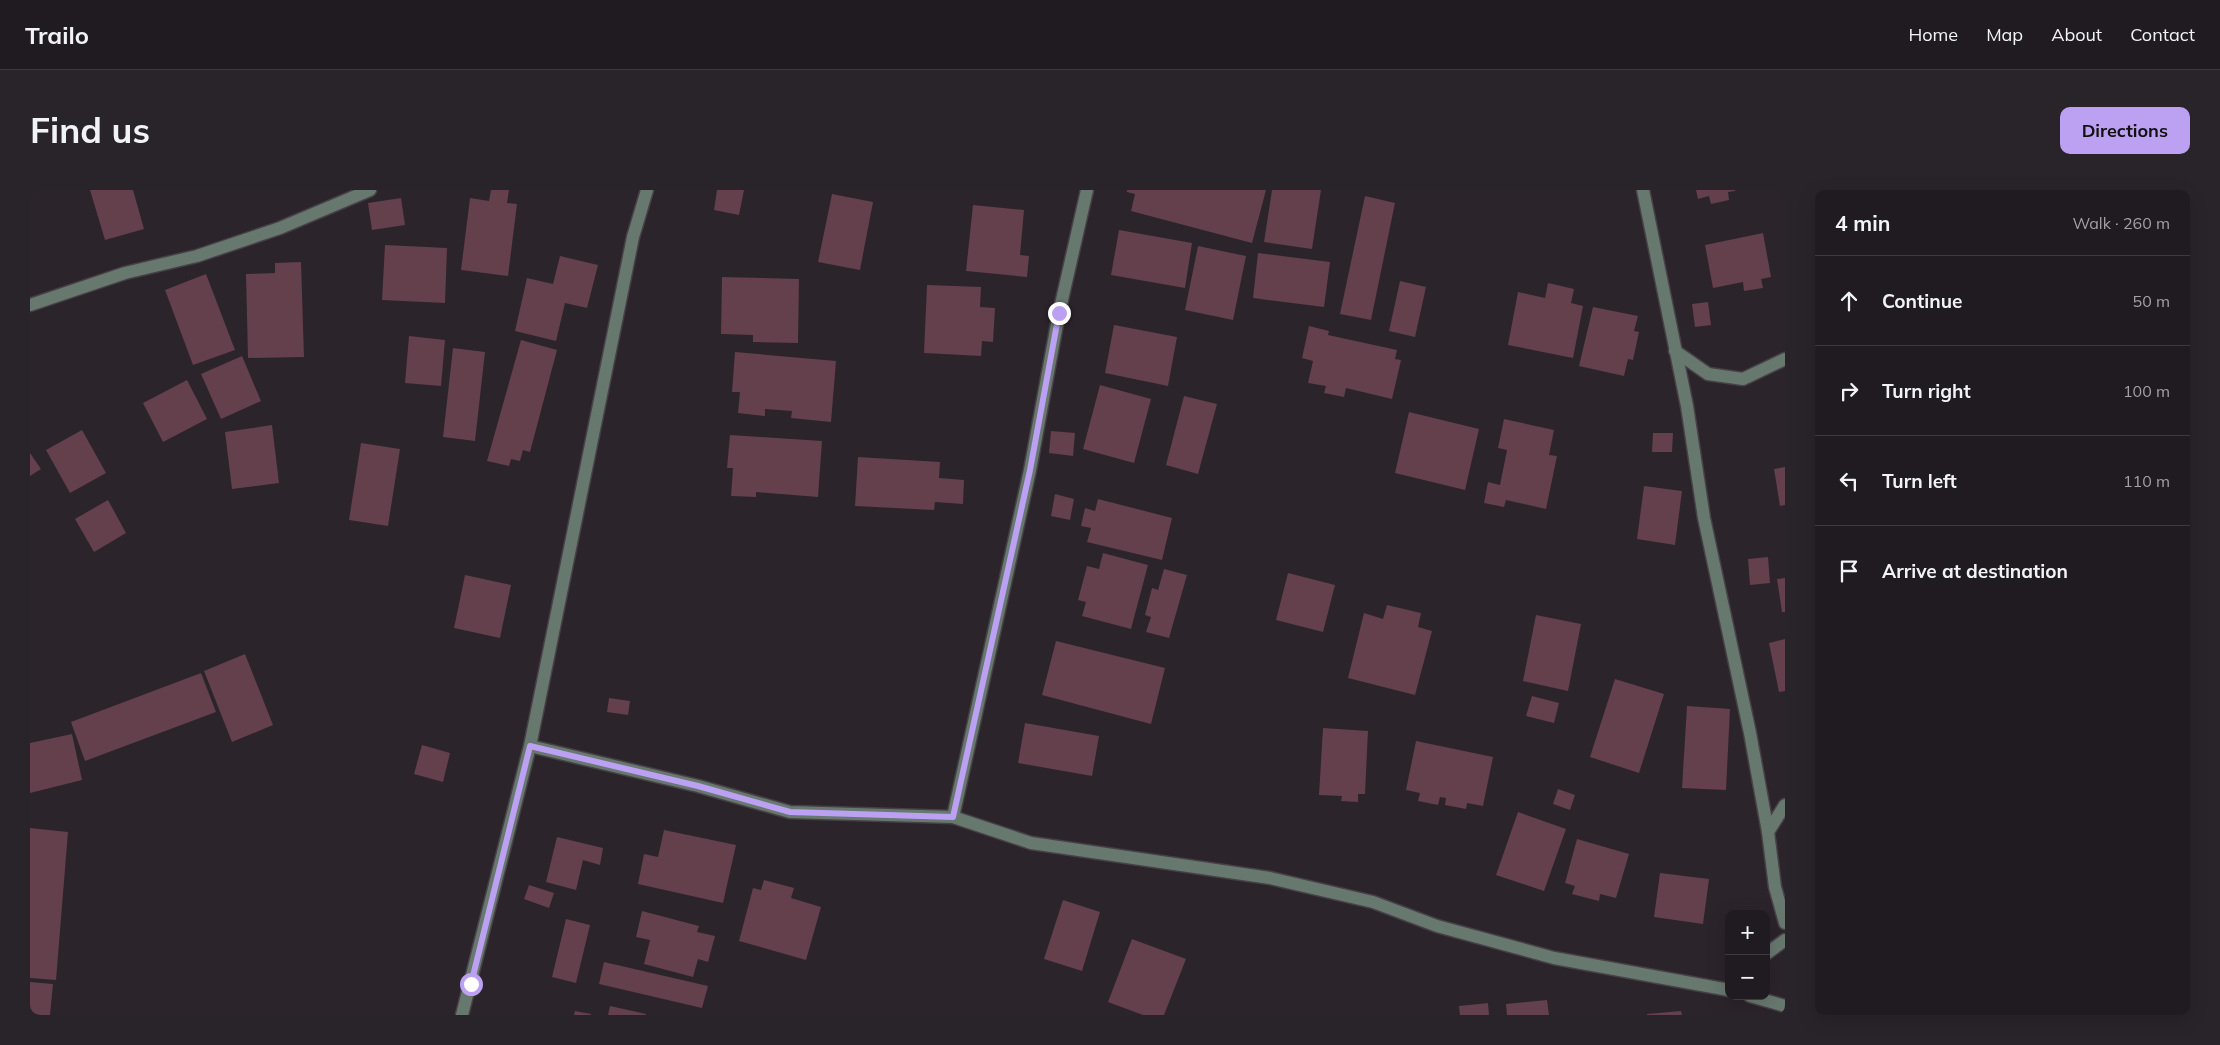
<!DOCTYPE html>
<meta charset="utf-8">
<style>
:root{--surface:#201b20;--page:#282429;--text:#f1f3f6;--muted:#a2a1a5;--line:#3d393e;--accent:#bca0f2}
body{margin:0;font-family:Mulish,sans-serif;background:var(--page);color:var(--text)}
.controls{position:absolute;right:15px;bottom:15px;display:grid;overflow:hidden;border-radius:10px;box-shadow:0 5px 20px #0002}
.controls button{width:45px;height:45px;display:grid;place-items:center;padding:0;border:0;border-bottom:1px solid var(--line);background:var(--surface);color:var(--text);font:25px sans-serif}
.stop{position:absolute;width:15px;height:15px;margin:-11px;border:4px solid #bca0f2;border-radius:50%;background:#fff}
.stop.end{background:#bca0f2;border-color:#fff;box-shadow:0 1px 5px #0008}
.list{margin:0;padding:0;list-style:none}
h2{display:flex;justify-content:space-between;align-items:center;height:65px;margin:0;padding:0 20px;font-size:21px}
h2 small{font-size:16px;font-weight:400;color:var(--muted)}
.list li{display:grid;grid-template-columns:32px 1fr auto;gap:15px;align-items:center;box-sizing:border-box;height:90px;padding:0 20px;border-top:1px solid var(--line)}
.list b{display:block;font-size:19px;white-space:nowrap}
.list em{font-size:16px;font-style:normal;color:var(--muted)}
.icon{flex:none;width:28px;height:28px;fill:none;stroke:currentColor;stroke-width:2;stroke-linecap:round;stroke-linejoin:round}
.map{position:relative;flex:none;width:1755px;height:825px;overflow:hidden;border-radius:10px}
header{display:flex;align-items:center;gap:30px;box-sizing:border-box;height:70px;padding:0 25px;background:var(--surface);border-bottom:1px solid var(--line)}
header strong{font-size:24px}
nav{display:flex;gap:28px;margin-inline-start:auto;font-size:18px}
.intro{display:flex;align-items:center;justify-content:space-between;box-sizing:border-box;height:120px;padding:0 30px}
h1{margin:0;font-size:35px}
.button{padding:12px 22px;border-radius:10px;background:var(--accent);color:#111;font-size:18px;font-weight:700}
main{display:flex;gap:30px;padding:0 30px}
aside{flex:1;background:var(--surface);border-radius:10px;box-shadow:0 5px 20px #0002}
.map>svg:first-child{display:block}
.building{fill:#643f4c}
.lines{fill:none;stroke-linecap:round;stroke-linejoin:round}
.minor-casing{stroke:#474047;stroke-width:15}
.minor{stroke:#67786f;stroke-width:12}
.route{stroke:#bca0f2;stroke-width:6}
</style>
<header>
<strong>Trailo</strong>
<nav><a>Home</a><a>Map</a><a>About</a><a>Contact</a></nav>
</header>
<div class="intro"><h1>Find us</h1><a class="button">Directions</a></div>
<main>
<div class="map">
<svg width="1755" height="825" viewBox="0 0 1755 825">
<rect width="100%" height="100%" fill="#2b242b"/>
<g class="building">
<polygon points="60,0 103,0 114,39 75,50"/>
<polygon points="461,0 479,0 477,13 487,14 478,86 431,80 440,8 459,11"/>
<polygon points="687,0 714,0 709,25 684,20"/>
<polygon points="1097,0 1236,0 1222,53 1101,21 1105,4 1097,2"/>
<polygon points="1242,0 1291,0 1282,59 1234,52"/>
<polygon points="1666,0 1705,0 1705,1 1698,2 1699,10 1681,14 1679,6 1668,9"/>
<polygon points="802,4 843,12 830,80 788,72"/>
<polygon points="1335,6 1365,13 1341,130 1310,124"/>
<polygon points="371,8 375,35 342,40 338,13"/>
<polygon points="943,15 994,20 990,65 999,66 997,87 936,81"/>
<polygon points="1089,40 1162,53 1155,98 1081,85"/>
<polygon points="1733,43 1741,87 1731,89 1733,98 1714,101 1713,92 1683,98 1675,55"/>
<polygon points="355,55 417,58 415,113 352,110"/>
<polygon points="1168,56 1216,66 1203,130 1155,120"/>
<polygon points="1228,63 1300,72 1294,117 1223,108"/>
<polygon points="530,66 568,75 557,118 535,113 526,151 485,141 497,88 523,94"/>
<polygon points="271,72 274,167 218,168 216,84 245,83 245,73"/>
<polygon points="176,84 205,160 163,175 135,100"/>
<polygon points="692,87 769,89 768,153 723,152 723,145 691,144"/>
<polygon points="1370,91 1396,97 1385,147 1359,141"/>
<polygon points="1518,93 1544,99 1541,113 1553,116 1543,168 1478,155 1488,102 1515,108"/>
<polygon points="897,95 951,97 950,117 965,118 963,152 952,151 951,166 894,163"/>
<polygon points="1678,112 1681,135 1665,137 1662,114"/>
<polygon points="1563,117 1608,126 1604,141 1609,142 1603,170 1598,169 1594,186 1549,176"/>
<polygon points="1084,135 1147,147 1138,196 1075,183"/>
<polygon points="1279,136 1299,141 1298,145 1367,160 1365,169 1371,170 1362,209 1316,198 1314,207 1294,203 1296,196 1278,193 1283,171 1272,168"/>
<polygon points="379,146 415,150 411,196 375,193"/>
<polygon points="491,150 527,160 500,262 493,260 490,271 481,269 479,276 457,271"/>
<polygon points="423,158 455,162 445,251 413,247"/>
<polygon points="705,162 806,171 801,232 761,228 762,221 735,219 735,226 708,223 710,202 702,202"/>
<polygon points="212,166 231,211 191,229 171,184"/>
<polygon points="157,190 177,229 133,252 113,213"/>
<polygon points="1070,195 1121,209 1104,273 1053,259"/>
<polygon points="1154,206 1187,214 1168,284 1136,275"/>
<polygon points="1379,222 1449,239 1435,300 1365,283"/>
<polygon points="1474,229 1524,240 1519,265 1527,266 1516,319 1476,310 1474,317 1454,313 1458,292 1470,295 1477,260 1468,258"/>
<polygon points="242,235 249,293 202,299 195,242"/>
<polygon points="52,240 76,283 40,303 16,260"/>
<polygon points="1021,241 1045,243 1043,266 1019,263"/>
<polygon points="1623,243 1643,243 1642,262 1622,262"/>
<polygon points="700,245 792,251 788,307 726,302 726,307 701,306 703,278 697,278"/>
<polygon points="331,253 370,259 358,336 319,330"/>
<polygon points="0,263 11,279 0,286"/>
<polygon points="828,267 910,272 909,288 934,290 933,314 905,312 904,320 825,316"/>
<polygon points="1755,277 1755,315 1750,316 1744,279"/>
<polygon points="1614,296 1652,301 1645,355 1607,349"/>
<polygon points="1025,304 1044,309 1040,330 1021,326"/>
<polygon points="1068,309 1142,328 1132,370 1057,352 1061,338 1051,336 1055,318 1065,321"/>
<polygon points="78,310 96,343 64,362 45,329"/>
<polygon points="1073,363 1118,375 1101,439 1052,426 1056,412 1048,410 1057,376 1069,379"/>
<polygon points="1738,367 1740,393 1720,395 1718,369"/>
<polygon points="1134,379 1157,385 1139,448 1116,442 1121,427 1115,425 1122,398 1128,400"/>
<polygon points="1258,383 1305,395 1293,442 1246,430"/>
<polygon points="435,385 481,395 470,448 424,438"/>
<polygon points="1755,388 1755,422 1752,422 1747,389"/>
<polygon points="1357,415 1391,423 1388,437 1402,441 1385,505 1318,488 1334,423 1353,429"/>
<polygon points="1506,425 1551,434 1538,501 1493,491"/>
<polygon points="1755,449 1755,501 1749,502 1739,453"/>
<polygon points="1026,451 1135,478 1121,534 1012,505"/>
<polygon points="215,464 243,535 202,552 174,481"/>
<polygon points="171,483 186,522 55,571 41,532"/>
<polygon points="1585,489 1634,504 1609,583 1560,567"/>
<polygon points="1502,506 1529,513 1524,533 1496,526"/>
<polygon points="579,508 600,511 598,525 577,522"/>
<polygon points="1657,516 1700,519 1696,600 1652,598"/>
<polygon points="995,533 1069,546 1062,586 988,573"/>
<polygon points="1293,538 1338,541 1335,604 1328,604 1328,612 1311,611 1312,606 1289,605"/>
<polygon points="42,544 52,590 0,603 0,553"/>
<polygon points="1386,551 1463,567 1453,616 1437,613 1436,619 1415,615 1416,608 1410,607 1408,615 1388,611 1390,603 1376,600"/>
<polygon points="392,555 420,563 413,592 384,584"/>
<polygon points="1528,599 1545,605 1540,620 1523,614"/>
<polygon points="1488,622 1536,639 1514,701 1466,685"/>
<polygon points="0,638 38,642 26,790 0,788"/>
<polygon points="634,640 706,655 693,713 608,694 614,664 628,667"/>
<polygon points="527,647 573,658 570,675 553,670 546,700 516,692"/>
<polygon points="1547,649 1599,664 1586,708 1570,704 1569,711 1542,704 1545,696 1535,693"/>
<polygon points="1630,683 1679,689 1673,734 1624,727"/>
<polygon points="734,690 764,698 761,708 791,717 776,770 709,751 723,698 731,700"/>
<polygon points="499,695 524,703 519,718 494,709"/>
<polygon points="1033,710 1070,722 1052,781 1014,769"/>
<polygon points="612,721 669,736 667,742 685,746 678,772 668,769 663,787 614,774 620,750 606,747"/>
<polygon points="536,729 560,735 546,793 522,787"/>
<polygon points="1102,749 1156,769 1134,825 1113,825 1078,812"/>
<polygon points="574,772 678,796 672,818 569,794"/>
<polygon points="0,792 23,794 20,825 0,825"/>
<polygon points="1517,810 1519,825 1477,825 1476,814"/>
<polygon points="1458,813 1459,825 1430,825 1429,816"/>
<polygon points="580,816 616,824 616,825 578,825"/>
<polygon points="545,821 561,824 561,825 544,825"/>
<polygon points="1651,821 1652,825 1617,825 1617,824"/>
</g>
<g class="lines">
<g class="minor-casing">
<g id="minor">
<polyline points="1613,0 1657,216 1674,328 1720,543 1738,642 1745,697 1755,733"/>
<polyline points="0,115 95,83 167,66 250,38 340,0"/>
<polyline points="1645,161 1678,184 1713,189 1755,169"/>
<polyline points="500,556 668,596 760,622 923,627 1001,653 1240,688 1343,712 1407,736 1524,768 1699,800"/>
<polyline points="923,627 1000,280 1029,123 1057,0"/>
<polyline points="1738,642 1755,615"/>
<polyline points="1736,764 1755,750"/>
<polyline points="1720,806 1755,816"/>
<polyline points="432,825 500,556 603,47 617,0"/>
</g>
</g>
<use href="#minor" class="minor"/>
</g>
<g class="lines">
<polyline class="route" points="441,794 500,556 668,596 760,622 923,627 1000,280 1029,123"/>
</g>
</svg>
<div class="controls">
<button>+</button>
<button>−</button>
</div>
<div class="stop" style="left:441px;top:794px"></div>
<div class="stop end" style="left:1029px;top:123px"></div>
</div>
<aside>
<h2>4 min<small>Walk · 260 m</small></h2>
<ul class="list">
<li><svg class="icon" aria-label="ahead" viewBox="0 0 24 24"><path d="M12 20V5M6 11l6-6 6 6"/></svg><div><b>Continue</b></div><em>50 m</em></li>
<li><svg class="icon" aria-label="right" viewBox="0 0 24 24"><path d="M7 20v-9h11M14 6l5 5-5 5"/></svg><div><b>Turn right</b></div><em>100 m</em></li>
<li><svg class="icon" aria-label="left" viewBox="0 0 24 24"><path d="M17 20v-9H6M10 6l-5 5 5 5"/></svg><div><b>Turn left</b></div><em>110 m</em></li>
<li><svg class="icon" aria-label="arrive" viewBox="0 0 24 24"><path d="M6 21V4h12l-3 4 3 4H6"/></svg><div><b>Arrive at destination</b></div></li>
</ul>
</aside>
</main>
